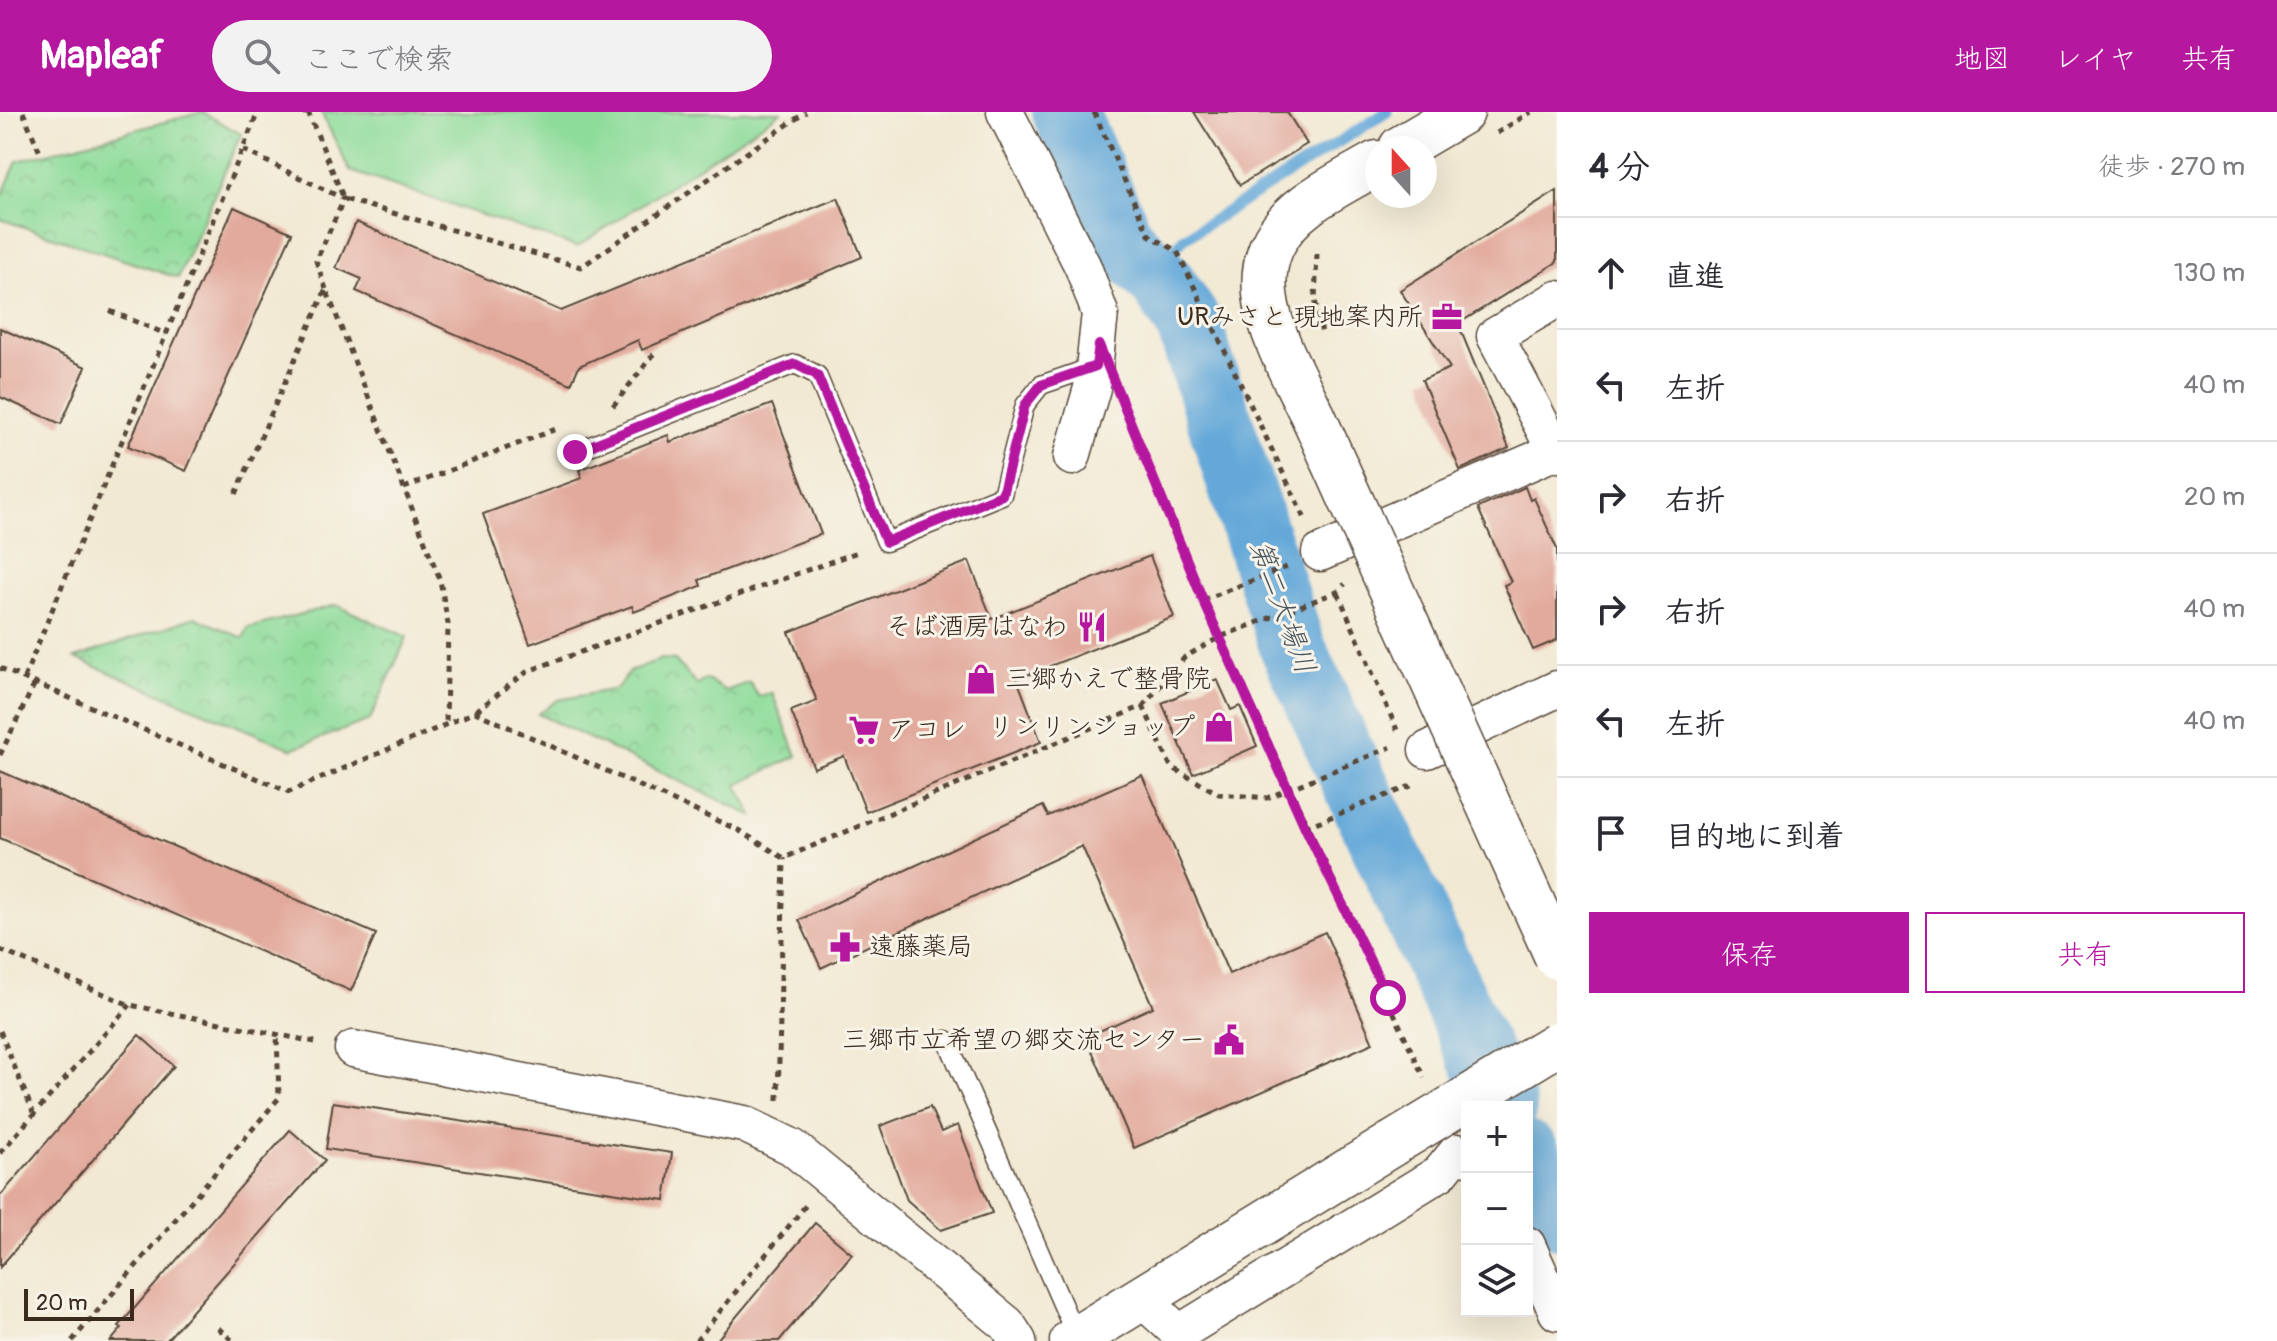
<!DOCTYPE html>
<html lang="ja">
<meta charset="utf-8">
<style>
:root{--surface:#fff;--page:#f2f2f3;--text:#2b2b33;--muted:#7c7c81;--line:#e1e1e2;--accent:#b5179e}
body{margin:0;font-family:Pangolin,"Klee One",sans-serif;background:var(--page);color:var(--text)}
.controls{position:absolute;right:24px;bottom:24px;display:grid;overflow:hidden;border-radius:0px;box-shadow:0 8px 32px #0002}
.controls button{width:72px;height:72px;display:grid;place-items:center;padding:0;border:0;border-bottom:2px solid var(--line);background:var(--surface);color:var(--text);font:40px sans-serif}
.compass{position:absolute;left:1365px;top:24px;width:72px;height:72px;border-radius:50%;background:var(--surface);box-shadow:0 8px 32px #0002;rotate:339deg}
.scale{position:absolute;left:24px;bottom:20px;width:110px;box-sizing:border-box;padding-left:8px;border:4px solid #3b2a1e;border-top:0;font-size:22px;line-height:28px;white-space:nowrap;color:#3b2a1e;-webkit-text-stroke:6px #f7f3e8;paint-order:stroke}
.stop{position:absolute;width:24px;height:24px;margin:-18px;border:6px solid #b5179e;border-radius:50%;background:#fff}
.stop.end{background:#b5179e;border-color:#fff;box-shadow:0 2px 8px #0008}
.list{margin:0;padding:0;list-style:none}
h2{display:flex;justify-content:space-between;align-items:center;height:104px;margin:0;padding:0 32px;font-size:34px}
h2 small{font-size:26px;font-weight:400;color:var(--muted)}
.list li{display:grid;grid-template-columns:52px 1fr auto;gap:24px;align-items:center;box-sizing:border-box;height:112px;padding:0 32px;border-top:2px solid var(--line)}
.list b{display:block;font-size:30px;white-space:nowrap}
.list em{font-size:26px;font-style:normal;color:var(--muted)}
.actions{display:flex;gap:16px;padding:24px 32px}
.actions a{flex:1;padding:18px 0;border:2px solid var(--accent);border-radius:0px;text-align:center;font-size:28px;color:var(--accent)}
.actions .main{background:var(--accent);color:#fff}
.icon{flex:none;width:44px;height:44px;fill:none;stroke:currentColor;stroke-width:2;stroke-linecap:round;stroke-linejoin:round}
.map{position:relative;flex:none;width:1557px;height:1229px;overflow:hidden}
header{display:flex;align-items:center;gap:48px;box-sizing:border-box;height:112px;padding:0 40px;background:var(--accent);color:#fff}
header strong{font-size:38px}
nav{display:flex;gap:44px;margin-inline-start:auto;font-size:28px}
.search{width:560px;height:72px;background:var(--page);display:flex;align-items:center;gap:20px;box-sizing:border-box;padding:0 28px;border-radius:44px;color:var(--muted);font-size:30px}
main{display:flex}
aside{flex:1;background:var(--surface)}
.map>svg:first-child{display:block}
.park{fill:url(#park-crowns);stroke:#64835c;stroke-width:2}
.pitch{fill:#8ddc9a;stroke:#64835c;stroke-width:2}
.lines{fill:none;stroke-linecap:round;stroke-linejoin:round}
.stream{stroke:#63a8d9;stroke-width:11}
.river{stroke:#63a8d9;stroke-width:66}
.building{fill:#e2aa9d}
.lane-casing{stroke:#564739;stroke-width:21}
.street-casing{stroke:#564739;stroke-width:39}
.secondary-casing{stroke:#564739;stroke-width:47}
.path{stroke:#564739;stroke-width:5;stroke-dasharray:6 6;stroke-linecap:butt}
.lane{stroke:#fff;stroke-width:18}
.street{stroke:#fff;stroke-width:36}
.secondary{stroke:#fff;stroke-width:44}
.secondary-bridge-casing{stroke:#564739;stroke-width:47;stroke-linecap:butt}
.secondary-bridge{stroke:#fff;stroke-width:44}
.route{stroke:#b5179e;stroke-width:10}
.labels{text-anchor:middle;dominant-baseline:central;stroke-width:6;stroke-linejoin:round;paint-order:stroke}
.poi-label{font-size:26px;fill:#3b2a1e;stroke:#f7f3e8;text-anchor:end}
.water-label{font-size:28px;font-style:italic;fill:#49565f;stroke:#f7f3e8}
</style>
<header>
<strong>Mapleaf</strong>
<div class="search"><svg class="icon" aria-label="search" viewBox="0 0 24 24"><circle cx="10" cy="10" r="6"/><path d="M15 15l6 6"/></svg>ここで検索</div>
<nav><a>地図</a><a>レイヤ</a><a>共有</a></nav>
</header>
<main>
<div class="map">
<svg width="1557" height="1229" viewBox="0 0 1557 1229">
<defs>
<pattern id="park-crowns" width="20" height="18" patternUnits="userSpaceOnUse" patternTransform="scale(2)"><rect width="20" height="18" fill="#8ddc9a"/><path d="M2 6a3 3 0 1 1 6 0M12 15a3 3 0 1 1 6 0" fill="none" stroke="#7bbd84"/></pattern>
</defs>
<rect width="100%" height="100%" fill="#f7f3e8"/>
<filter id="ink" filterUnits="userSpaceOnUse"><feTurbulence type="fractalNoise" baseFrequency=".0125" numOctaves="2"/><feDisplacementMap in="SourceGraphic" scale="16" xChannelSelector="R" yChannelSelector="G"/><feConvolveMatrix kernelMatrix="1 2 1 2 8 2 1 2 1" color-interpolation-filters="sRGB"/></filter>
<filter id="wash" filterUnits="userSpaceOnUse"><feTurbulence type="fractalNoise" baseFrequency=".006" numOctaves="4" result="noise"/><feDisplacementMap in="SourceGraphic" scale="32" xChannelSelector="R" yChannelSelector="G"/><feGaussianBlur stdDeviation="1.8" result="paint"/><feColorMatrix in="noise" values="0 0 0 0 0 0 0 0 0 0 0 0 0 0 0 0 0 1.4 0 .05"/><feComposite in="paint" operator="in"/></filter>
<g filter="url(#wash)">
<rect width="100%" height="100%" fill="#f2e9d3"/>
<g class="park">
<polygon points="202,0 241,22 178,166 0,107 0,88 17,49"/>
<polygon points="336,493 407,525 370,608 292,637 75,546 195,505 243,526 248,516"/>
<polygon points="661,547 675,548 697,573 706,567 726,579 750,570 758,584 772,581 797,644 737,673 753,704 538,602 558,588 616,577 630,559"/>
</g>
<polygon class="pitch" points="321,0 781,0 577,135 350,59"/>
<g class="lines">
<polyline class="stream" points="1155,162 1183,127 1387,0"/>
<g class="river">
<polyline points="1065,0 1123,131 1162,170 1188,210 1292,534 1504,995"/>
<polyline points="1527,1042 1557,1104"/>
</g>
</g>
<g id="blocks">
<g class="building">
<polygon points="1194,0 1287,0 1307,32 1240,73"/>
<polygon points="1557,79 1557,150 1458,212 1509,336 1460,358 1422,268 1450,256 1400,178"/>
<polygon points="838,86 862,145 642,238 638,228 579,254 571,272 356,179 362,167 336,156 356,110 561,199"/>
<polygon points="234,95 292,121 186,359 128,334"/>
<polygon points="0,216 86,255 61,312 0,285"/>
<polygon points="772,292 821,422 699,468 701,474 634,500 632,494 530,532 483,402 582,366 579,358 668,323 670,330"/>
<polygon points="1525,375 1530,388 1534,386 1557,437 1557,528 1533,538 1504,473 1511,470 1478,396"/>
<polygon points="1150,444 1174,505 1017,567 1041,630 866,700 844,644 814,656 791,599 817,589 789,520 969,449 992,507"/>
<polygon points="1217,567 1231,598 1240,594 1257,634 1193,662 1162,591"/>
<polygon points="0,659 376,822 351,879 0,726"/>
<polygon points="1142,663 1229,862 1325,820 1373,931 1134,1036 1086,925 1153,895 1082,734 821,856 799,808 1043,694 1048,704"/>
<polygon points="139,923 174,954 0,1155 0,1084"/>
<polygon points="333,990 672,1041 665,1088 326,1037"/>
<polygon points="930,995 941,1020 958,1013 992,1101 941,1118 907,1088 880,1014"/>
<polygon points="290,1018 325,1048 166,1229 111,1229 122,1216 119,1214"/>
<polygon points="815,1111 852,1142 779,1229 716,1229"/>
</g>
</g>
</g>
<g filter="url(#ink)">
<use href="#blocks" fill-opacity="0" stroke="#564739" stroke-width="2"/>
<g class="lines">
<g class="lane-casing">
<g id="lane">
<polyline points="575,340 795,252 817,263 886,430 1002,383 1025,293 1041,273 1096,254"/>
<polyline points="947,928 1077,1226"/>
</g>
</g>
<g class="street-casing">
<g id="street">
<polyline points="1005,0 1083,155 1100,201 1092,276 1072,345"/>
<polyline points="1557,187 1495,224 1557,342"/>
<polyline points="1320,441 1556,339"/>
<polyline points="1427,638 1557,577"/>
<polyline points="353,937 744,1012 792,1035 1007,1212 1018,1229"/>
<polyline points="1527,1133 1557,1200"/>
<polyline points="1142,1187 1179,1221 1440,1061 1457,1040 1467,1045"/>
</g>
</g>
<g class="secondary-casing">
<g id="secondary">
<polyline points="1401,36 1462,0"/>
<path d="M1314 306C1280 235 1225 153 1308 92 1330 76 1354 64 1377 51"/>
<polyline points="1072,1229 1392,1032"/>
</g>
</g>
<g class="path">
<polyline points="23,0 41,43"/>
<polyline points="291,0 309,1"/>
<polyline points="308,0 344,87 581,155 806,0"/>
<polyline points="1094,0 1149,123 1177,139 1306,409"/>
<polyline points="1497,21 1531,0"/>
<polyline points="243,38 344,87 316,149 326,177"/>
<polyline points="1317,142 1315,188 1322,222"/>
<polyline points="110,199 166,222"/>
<polyline points="613,294 657,238"/>
<polyline points="1125,297 1203,488 1424,966"/>
<polyline points="404,376 556,317"/>
<polyline points="236,382 326,177 440,468 448,512 446,612"/>
<polyline points="1338,481 1397,618"/>
<polyline points="1203,488 1287,455"/>
<polyline points="0,556 289,680 475,600 738,718 784,746 1143,594 1185,545 1220,525 1337,480 1345,472"/>
<polyline points="24,566 258,0"/>
<polyline points="1143,594 1171,655 1219,682 1267,686 1391,635"/>
<polyline points="476,599 528,559 860,439"/>
<polyline points="0,643 35,571"/>
<polyline points="1305,715 1416,672"/>
<polyline points="0,838 130,893 320,931"/>
<polyline points="0,919 33,1000"/>
<polyline points="778,988 784,746"/>
<polyline points="0,1041 130,893"/>
<polyline points="218,1216 233,1229"/>
<polyline points="72,1229 279,986 277,922"/>
<polyline points="696,1229 806,1093"/>
</g>
<use href="#lane" class="lane"/>
<use href="#street" class="street"/>
<use href="#secondary" class="secondary"/>
<g class="secondary-bridge-casing">
<g id="secondary-bridge">
<polyline points="1314,306 1557,845"/>
<polyline points="1392,1032 1557,932"/>
</g>
</g>
<use href="#secondary-bridge" class="secondary-bridge"/>
</g>
</g>
<g class="lines" filter="url(#ink)">
<polyline class="route" points="575,340 795,252 817,263 886,430 1002,383 1025,293 1041,273 1096,254 1099,233 1203,488 1305,715 1388,886"/>
</g>
<defs>
<g id="office-bare" transform="scale(2.4)"><path d="M-6-3h4V-5.5h4V-3h4V5H-6ZM-1-4.5V-3h2v-1.5ZM-6 0V1H6V0Z" fill="#b5179e" stroke="#f7f3e8" stroke-width="2.5" paint-order="stroke"/></g>
<g id="restaurant-bare" transform="scale(2.4)"><path d="M-5-6h1v4h1v-4h1v4h1v-4h1v5L-1.5 .5V6h-2V.5L-5-1ZM5-6V6H3V1.5H1.5Q1.5-4 5-6Z" fill="#b5179e" stroke="#f7f3e8" stroke-width="2.5" paint-order="stroke"/></g>
<g id="shop-bare" transform="scale(2.4)"><path d="M-5-2.5h2.3a2.7 3.5 0 0 1 5.4 0H5L5.5 6h-11ZM-1.5-2.5h3a1.5 2.3 0 0 0-3 0Z" fill="#b5179e" stroke="#f7f3e8" stroke-width="2.5" paint-order="stroke"/></g>
<g id="supermarket-bare" transform="scale(2.4)"><path d="M-6-5.5h2.5l.6 2H6L4.5 2H-2.5L-4.4-4H-6ZM-1.5 3.2a1.3 1.3 0 1 0 .1 0ZM3 3.2a1.3 1.3 0 1 0 .1 0Z" fill="#b5179e" stroke="#f7f3e8" stroke-width="2.5" paint-order="stroke"/></g>
<g id="pharmacy-bare" transform="scale(2.4)"><path d="M-2-6h4v4h4v4h-4v4h-4v-4h-4v-4h4Z" fill="#b5179e" stroke="#f7f3e8" stroke-width="2.5" paint-order="stroke"/></g>
<g id="civic-bare" transform="scale(2.4)"><path d="M-.6-6.5H3V-4.5H.6V-3L4-1V1h2V6H-6V1h2V-1L-.6-3ZM-1.2 2.5V6h2.4V2.5Z" fill="#b5179e" stroke="#f7f3e8" stroke-width="2.5" paint-order="stroke"/></g>
</defs>
<g fill-rule="evenodd">
<use href="#office-bare" x="1447" y="205"/>
<use href="#restaurant-bare" x="1092" y="515"/>
<use href="#shop-bare" x="981" y="567"/>
<use href="#shop-bare" x="1219" y="615"/>
<use href="#supermarket-bare" x="864" y="618"/>
<use href="#pharmacy-bare" x="845" y="835"/>
<use href="#civic-bare" x="1229" y="928"/>
</g>
<g class="labels">
<g class="poi-label">
<text x="1423" y="205">URみさと 現地案内所</text>
<text x="1068" y="515">そば酒房はなわ</text>
<text x="1005" y="567" text-anchor="start">三郷かえで整骨院</text>
<text x="1195" y="615">リンリンショップ</text>
<text x="888" y="618" text-anchor="start">アコレ</text>
<text x="869" y="835" text-anchor="start">遠藤薬局</text>
<text x="1205" y="928">三郷市立希望の郷交流センター</text>
</g>
<g class="water-label">
<text transform="translate(1282 495) rotate(70)">第二大場川</text>
</g>
</g>
</svg>
<div class="controls">
<button>+</button>
<button>−</button>
<button><svg class="icon" aria-label="layers" viewBox="0 0 24 24"><path d="M12 4l9 5-9 5-9-5zM3 14l9 5 9-5"/></svg></button>
</div>
<svg class="compass" viewBox="-18 -18 36 36"><path d="M0-13l5 13h-10z" fill="#e53935"/><path d="M0 13l5-13h-10z" fill="#7c7c81"/></svg>
<div class="scale">20 m</div>
<div class="stop" style="left:1388px;top:886px"></div>
<div class="stop end" style="left:575px;top:340px"></div>
</div>
<aside>
<h2>4 分<small>徒歩 · 270 m</small></h2>
<ul class="list">
<li><svg class="icon" aria-label="ahead" viewBox="0 0 24 24"><path d="M12 20V5M6 11l6-6 6 6"/></svg><div><b>直進</b></div><em>130 m</em></li>
<li><svg class="icon" aria-label="left" viewBox="0 0 24 24"><path d="M17 20v-9H6M10 6l-5 5 5 5"/></svg><div><b>左折</b></div><em>40 m</em></li>
<li><svg class="icon" aria-label="right" viewBox="0 0 24 24"><path d="M7 20v-9h11M14 6l5 5-5 5"/></svg><div><b>右折</b></div><em>20 m</em></li>
<li><svg class="icon" aria-label="right" viewBox="0 0 24 24"><path d="M7 20v-9h11M14 6l5 5-5 5"/></svg><div><b>右折</b></div><em>40 m</em></li>
<li><svg class="icon" aria-label="left" viewBox="0 0 24 24"><path d="M17 20v-9H6M10 6l-5 5 5 5"/></svg><div><b>左折</b></div><em>40 m</em></li>
<li><svg class="icon" aria-label="arrive" viewBox="0 0 24 24"><path d="M6 21V4h12l-3 4 3 4H6"/></svg><div><b>目的地に到着</b></div></li>
</ul>
<div class="actions"><a class="main">保存</a><a>共有</a></div>
</aside>
</main>
